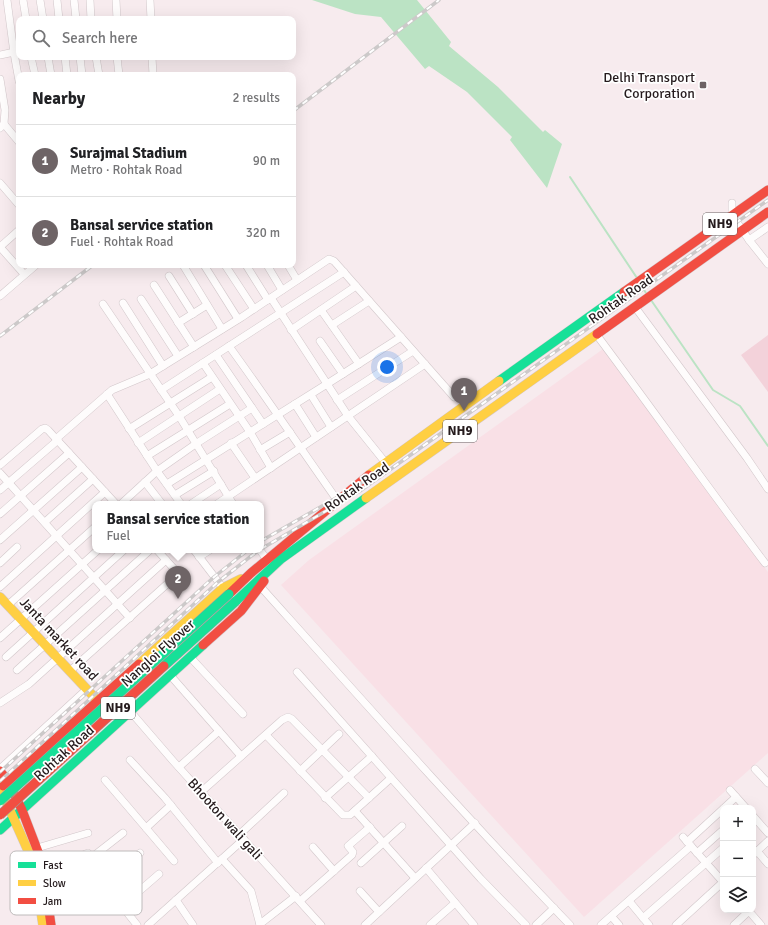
<!DOCTYPE html>
<meta charset="utf-8">
<style>
:root{--surface:#fff;--page:#f2f2f2;--text:#202124;--muted:#757577;--line:#e0e0e0;--accent:#6e6466}
body{margin:0;font-family:Signika,sans-serif;background:var(--page);color:var(--text)}
.controls{position:absolute;right:12px;bottom:12px;display:grid;overflow:hidden;border-radius:8px;box-shadow:0 4px 16px #0002}
.controls button{width:36px;height:36px;display:grid;place-items:center;padding:0;border:0;border-bottom:1px solid var(--line);background:var(--surface);color:var(--text);font:20px sans-serif}
.you{position:absolute;left:387px;top:367px;width:14px;height:14px;margin:-10px;border:3px solid #fff;border-radius:50%;background:#1a73e8;box-shadow:0 0 0 6px #1a73e833}
.badge{display:grid;place-items:center;width:26px;height:26px;border-radius:50%;background:var(--accent);color:#fff;font-size:13px;font-weight:700}
.pin{position:absolute;translate:-50% -33px;filter:drop-shadow(0 1px 2px #0008)}
.pin::after{content:'';position:absolute;top:21px;width:14px;height:12px;background:inherit;clip-path:polygon(0 0,100% 0,50% 100%)}
.popup{position:absolute;left:92px;top:501px;width:172px;height:52px;box-sizing:border-box;display:grid;place-content:center;border-radius:8px;background:var(--surface);filter:drop-shadow(0 1px 3px #0005);font-size:13px;white-space:nowrap;color:var(--muted)}
.popup b{font-size:15px;color:var(--text)}
.popup::after{content:'';position:absolute;left:50%;top:100%;margin-left:-8px;border:8px solid transparent;border-top-color:var(--surface)}
.list{margin:0;padding:0;list-style:none}
h2{display:flex;justify-content:space-between;align-items:center;height:52px;margin:0;padding:0 16px;font-size:17px}
h2 small{font-size:13px;font-weight:400;color:var(--muted)}
.list li{display:grid;grid-template-columns:26px 1fr auto;gap:12px;align-items:center;box-sizing:border-box;height:72px;padding:0 16px;border-top:1px solid var(--line)}
.list b{display:block;font-size:15px;white-space:nowrap}
.list p{margin:0;font-size:13px;white-space:nowrap;color:var(--muted)}
.list em{font-size:13px;font-style:normal;color:var(--muted)}
.icon{flex:none;width:22px;height:22px;fill:none;stroke:currentColor;stroke-width:2;stroke-linecap:round;stroke-linejoin:round}
.map{position:relative;flex:none;width:768px;height:925px;overflow:hidden}
.search{position:absolute;background:var(--surface);box-shadow:0 4px 16px #0002;left:16px;top:16px;width:280px;height:44px;display:flex;align-items:center;gap:10px;box-sizing:border-box;padding:0 14px;border-radius:8px;color:var(--muted);font-size:15px}
.panel{position:absolute;background:var(--surface);box-shadow:0 4px 16px #0002;left:16px;top:72px;width:280px;height:196px;border-radius:8px}
.map>svg:first-child{display:block}
.built{fill:#f9e0e6}
.green{fill:#f3d2da}
.water{fill:#bbe3c4}
.lines{fill:none;stroke-linecap:round;stroke-linejoin:round}
.stream{stroke:#bbe3c4;stroke-width:2}
.street-casing{stroke:#d2c7ca;stroke-width:8}
.fast-casing{stroke:#d2c7ca;stroke-width:10}
.slow-casing{stroke:#d2c7ca;stroke-width:10}
.jam-casing{stroke:#d2c7ca;stroke-width:10}
.street{stroke:#fefcfc;stroke-width:7}
.fast{stroke:#16e098;stroke-width:9}
.slow{stroke:#ffcf43;stroke-width:9}
.jam{stroke:#f24e42;stroke-width:9}
.rail-casing{stroke:#ccc9c9;stroke-width:3.5}
.rail{stroke:#fff;stroke-width:2;stroke-dasharray:6;stroke-linecap:butt}
.fast-bridge-casing{stroke:#9ba49c;stroke-width:10;stroke-linecap:butt}
.jam-bridge-casing{stroke:#9ba49c;stroke-width:10;stroke-linecap:butt}
.fast-bridge{stroke:#16e098;stroke-width:9}
.jam-bridge{stroke:#f24e42;stroke-width:9}
.poi-dot{fill:#6e6466;stroke:#fff;stroke-width:1.5}
.labels{text-anchor:middle;dominant-baseline:central;stroke-width:3.5;stroke-linejoin:round;paint-order:stroke}
.shield{fill:#fff;stroke:#665f61;stroke-width:1}
.shield-label{font-size:13px;font-weight:bold;fill:#251b1d}
.poi-label{font-size:14px;fill:#251b1d;stroke:#fff;text-anchor:end}
.street-label{font-size:14px;fill:#251b1d;stroke:#fff}
.key{fill:#fff;stroke:#bebbbb;stroke-width:1}
.key-label{font-size:11px;fill:#251b1d}
</style>
<div class="map">
<svg width="768" height="925" viewBox="0 0 768 925">
<rect width="100%" height="100%" fill="#f7ebee"/>
<polygon class="built" points="603,349 768,572 768,753 584,917 281,585 309,560"/>
<polygon class="green" points="768,335 768,392 741,355"/>
<polygon class="water" points="312,0 417,0 451,42 449,46 498,87 543,132 545,130 562,144 547,188 510,140 512,137 467,92 429,66 425,69 381,17 355,14"/>
<g class="lines">
<g class="stream">
<polyline points="570,177 637,278"/>
<polyline points="641,285 646,293"/>
<polyline points="651,300 713,390 740,406 768,446"/>
</g>
<g class="street-casing">
<g id="street">
<polyline points="7,0 14,53 19,81"/>
<polyline points="23,0 26,19"/>
<polyline points="40,0 43,19"/>
<polyline points="57,0 59,19"/>
<polyline points="74,0 76,19"/>
<polyline points="90,0 91,19"/>
<polyline points="116,0 117,19"/>
<polyline points="150,0 151,19"/>
<polyline points="0,55 19,51"/>
<polyline points="31,57 35,75"/>
<polyline points="48,57 51,75"/>
<polyline points="65,57 67,75"/>
<polyline points="80,57 82,75"/>
<polyline points="96,57 99,75"/>
<polyline points="117,57 119,75"/>
<polyline points="152,57 153,75"/>
<polyline points="0,79 5,110 4,124"/>
<polyline points="0,128 4,124 19,142"/>
<polyline points="0,183 19,205"/>
<polyline points="732,203 732,215 749,240 768,264"/>
<polyline points="749,240 768,227"/>
<polyline points="0,247 24,274"/>
<polyline points="0,247 19,230"/>
<polyline points="183,265 222,329"/>
<polyline points="204,265 238,319"/>
<polyline points="225,265 254,309"/>
<polyline points="246,265 268,300"/>
<polyline points="267,265 282,290"/>
<polyline points="288,265 297,280"/>
<polyline points="169,276 193,314"/>
<polyline points="154,285 194,347"/>
<polyline points="0,296 36,265"/>
<polyline points="271,298 348,416 385,462"/>
<polyline points="141,299 178,356"/>
<polyline points="123,303 163,366"/>
<polyline points="103,304 179,416 233,504"/>
<polyline points="635,307 747,458 768,489"/>
<polyline points="321,310 359,364"/>
<polyline points="178,323 207,305"/>
<polyline points="332,325 369,301"/>
<polyline points="291,330 356,286"/>
<path d="M596 334C653 410 708 488 765 563"/>
<polyline points="320,341 343,374"/>
<path d="M229 346C266 397 301 449 337 500"/>
<polyline points="216,355 263,424"/>
<polyline points="203,363 250,432 271,468"/>
<polyline points="161,390 344,272"/>
<polyline points="107,394 157,471 181,504"/>
<polyline points="311,395 331,427"/>
<polyline points="337,400 413,351"/>
<polyline points="295,404 316,437"/>
<polyline points="129,429 212,377"/>
<polyline points="56,439 112,390 150,374 242,317 329,259 334,261 454,397"/>
<polyline points="138,443 220,389"/>
<polyline points="231,443 255,478"/>
<polyline points="260,450 290,432"/>
<polyline points="147,456 230,404"/>
<polyline points="0,465 42,429 45,428 48,430 116,504"/>
<polyline points="0,473 130,618"/>
<polyline points="145,482 162,504"/>
<polyline points="167,484 327,384 401,337"/>
<polyline points="0,490 58,440"/>
<polyline points="175,495 214,471"/>
<polyline points="121,504 157,471 197,443 252,408"/>
<polyline points="191,504 221,484"/>
<polyline points="217,504 425,364"/>
<polyline points="0,514 69,453"/>
<polyline points="45,522 93,479"/>
<polyline points="0,540 82,467"/>
<polyline points="194,550 223,588"/>
<polyline points="260,550 267,560"/>
<polyline points="199,557 210,550"/>
<polyline points="0,563 17,547"/>
<path d="M260 586C362 700 464 815 570 925"/>
<polyline points="0,587 105,492"/>
<polyline points="8,605 95,527"/>
<polyline points="0,638 98,550"/>
<polyline points="6,657 124,550"/>
<polyline points="190,657 243,714"/>
<polyline points="17,670 150,550"/>
<polyline points="70,671 176,576 178,573 176,571 157,550"/>
<polyline points="297,672 481,879 526,925"/>
<polyline points="170,675 241,756"/>
<polyline points="0,703 29,684 166,560"/>
<polyline points="130,711 174,762 321,925"/>
<polyline points="266,735 343,815 350,815 391,778"/>
<polyline points="130,760 165,798 218,863"/>
<polyline points="179,767 219,731"/>
<polyline points="0,769 87,689"/>
<polyline points="755,769 768,783"/>
<polyline points="300,771 339,734"/>
<polyline points="105,780 146,828 171,805"/>
<polyline points="730,790 746,808"/>
<polyline points="201,792 282,720 288,717 292,719 369,798"/>
<polyline points="325,798 372,756"/>
<polyline points="724,808 736,797"/>
<polyline points="355,811 415,878"/>
<polyline points="753,816 768,833"/>
<polyline points="146,828 174,861"/>
<polyline points="240,834 284,793"/>
<polyline points="683,837 723,882"/>
<polyline points="687,842 723,809"/>
<polyline points="313,847 334,871"/>
<polyline points="37,848 88,833"/>
<polyline points="757,851 768,864"/>
<polyline points="697,853 723,830"/>
<polyline points="753,855 768,841"/>
<polyline points="91,858 123,833"/>
<polyline points="222,859 251,891 260,925"/>
<polyline points="361,863 402,826"/>
<polyline points="426,868 474,925"/>
<polyline points="106,881 140,853"/>
<polyline points="46,888 85,854 88,853 118,901 137,925"/>
<polyline points="360,891 379,912"/>
<polyline points="176,900 193,925"/>
<polyline points="300,901 352,855 353,852 348,846 370,827"/>
<polyline points="629,901 649,925"/>
<polyline points="122,906 159,874"/>
<polyline points="748,910 761,925"/>
<polyline points="612,917 619,925"/>
<polyline points="643,918 723,848"/>
<polyline points="260,924 296,896"/>
<polyline points="148,925 244,839"/>
<polyline points="365,925 475,823"/>
<polyline points="430,925 455,903"/>
<polyline points="536,925 554,908"/>
<polyline points="601,925 691,846"/>
<polyline points="676,925 723,882"/>
<polyline points="734,925 749,911"/>
</g>
</g>
<g class="fast-casing">
<g id="fast">
<polyline points="499,381 624,292"/>
<polyline points="236,601 281,559 366,498"/>
<polyline points="0,830 203,645"/>
</g>
</g>
<g class="slow-casing">
<g id="slow">
<polyline points="369,475 499,381"/>
<polyline points="366,498 597,334"/>
<polyline points="0,597 97,700"/>
<polyline points="139,664 223,588 241,579"/>
<polyline points="0,784 0,788 34,864 43,925"/>
</g>
</g>
<g class="jam-casing">
<g id="jam">
<polyline points="624,292 768,190"/>
<polyline points="597,334 768,212"/>
<polyline points="229,594 251,573 369,475"/>
<polyline points="203,645 241,611 264,581"/>
<polyline points="0,771 8,781 22,810 42,862 51,925"/>
<polyline points="3,786 139,664"/>
</g>
</g>
<use href="#street" class="street"/>
<use href="#fast" class="fast"/>
<use href="#slow" class="slow"/>
<use href="#jam" class="jam"/>
<g class="rail-casing">
<g id="rail">
<polyline points="293,111 439,0"/>
<polyline points="0,336 93,265"/>
<polyline points="261,541 357,486 374,474"/>
<polyline points="261,549 360,491 768,200"/>
<polyline points="0,772 214,577 248,550"/>
<polyline points="0,781 218,582 259,550"/>
</g>
</g>
<use href="#rail" class="rail"/>
<g class="fast-bridge-casing">
<g id="fast-bridge">
<polyline points="164,666 236,601"/>
<polyline points="0,801 229,594"/>
</g>
</g>
<g class="jam-bridge-casing">
<polyline id="jam-bridge" points="0,815 164,666"/>
</g>
<use href="#fast-bridge" class="fast-bridge"/>
<use href="#jam-bridge" class="jam-bridge"/>
</g>
<rect class="poi-dot" x="699" y="81" width="8" height="8" rx="2"/>
<g class="labels">
<g class="shield">
<rect x="703" y="213" width="34" height="22" rx="3"/>
<rect x="443" y="420" width="34" height="22" rx="3"/>
<rect x="101" y="697" width="34" height="22" rx="3"/>
</g>
<g class="shield-label">
<text x="720" y="224">NH9</text>
<text x="460" y="431">NH9</text>
<text x="118" y="708">NH9</text>
</g>
<g class="poi-label">
<text x="695" y="77">Delhi Transport<tspan x="695" dy="16">Corporation</tspan></text>
</g>
<g class="street-label">
<text transform="translate(621 299) rotate(-35)">Rohtak Road</text>
<text transform="translate(357 487) rotate(-35)">Rohtak Road</text>
<text transform="translate(59 639) rotate(47)">Janta market road</text>
<text transform="translate(158 653) rotate(-42)">Nangloi Flyover</text>
<text transform="translate(64 753) rotate(-42)">Rohtak Road</text>
<text transform="translate(225 819) rotate(48)">Bhooton wali gali</text>
</g>
</g>
<rect x="10" y="851" width="132" height="64" rx="6" class="key"/>
<rect x="18" y="862" width="18" height="6" fill="#16e098"/>
<rect x="18" y="880" width="18" height="6" fill="#ffcf43"/>
<rect x="18" y="898" width="18" height="6" fill="#f24e42"/>
<g class="key-label">
<text x="43" y="869">Fast</text>
<text x="43" y="887">Slow</text>
<text x="43" y="905">Jam</text>
</g>
</svg>
<div class="controls">
<button>+</button>
<button>−</button>
<button><svg class="icon" aria-label="layers" viewBox="0 0 24 24"><path d="M12 4l9 5-9 5-9-5zM3 14l9 5 9-5"/></svg></button>
</div>
<div class="you"></div>
<div class="pin badge" style="left:464px;top:411px">1</div>
<div class="pin badge" style="left:178px;top:599px">2</div>
<div class="popup"><b>Bansal service station</b>Fuel</div>
<div class="search"><svg class="icon" aria-label="search" viewBox="0 0 24 24"><circle cx="10" cy="10" r="6"/><path d="M15 15l6 6"/></svg>Search here</div>
<section class="panel">
<h2>Nearby<small>2 results</small></h2>
<ul class="list">
<li><span class="badge">1</span><div><b>Surajmal Stadium</b><p>Metro · Rohtak Road</p></div><em>90 m</em></li>
<li><span class="badge">2</span><div><b>Bansal service station</b><p>Fuel · Rohtak Road</p></div><em>320 m</em></li>
</ul>
</section>
</div>
